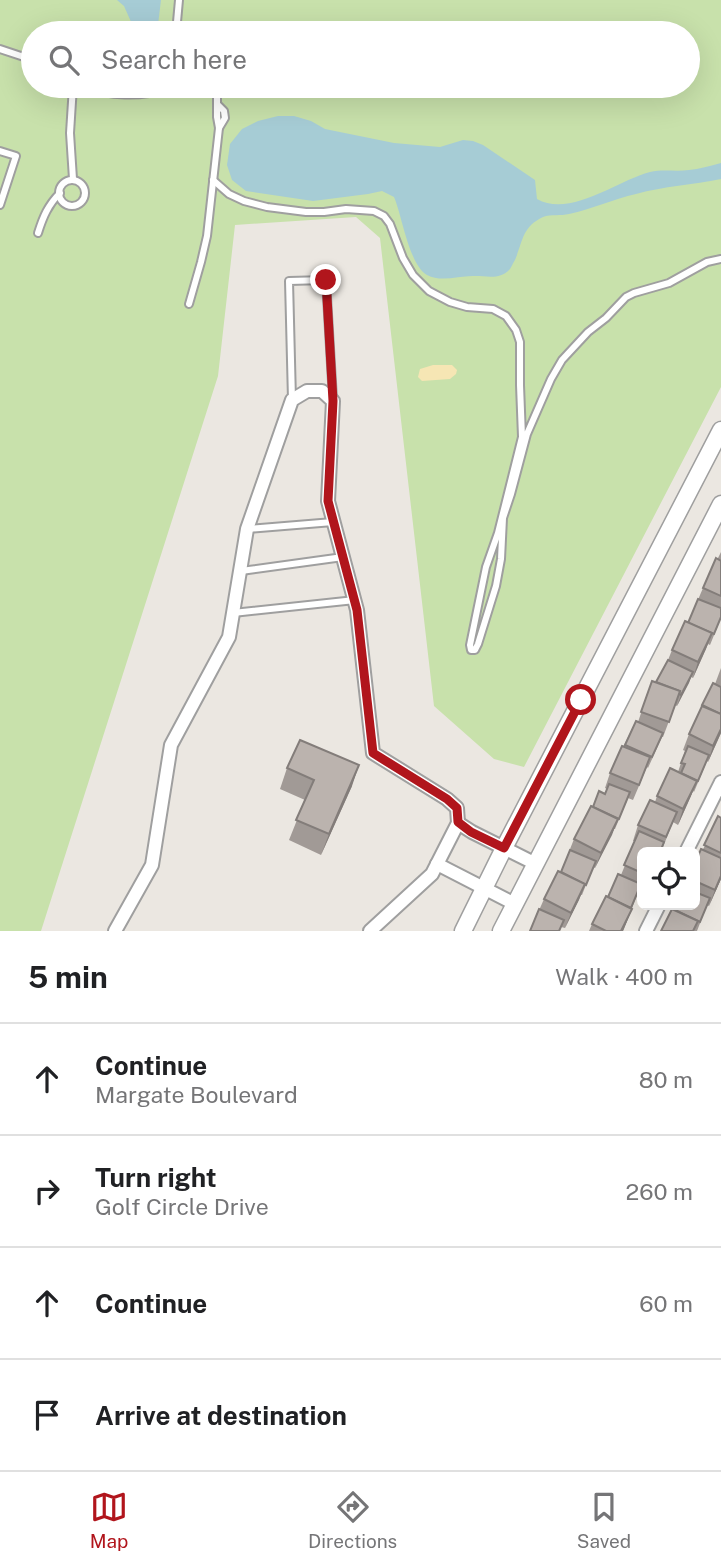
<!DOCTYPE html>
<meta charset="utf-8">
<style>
:root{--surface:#fff;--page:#f6f6f6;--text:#202124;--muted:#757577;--line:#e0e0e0;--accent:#b1151c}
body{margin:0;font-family:"Public Sans",sans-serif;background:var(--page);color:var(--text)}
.controls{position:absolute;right:21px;bottom:21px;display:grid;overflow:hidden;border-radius:10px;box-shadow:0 7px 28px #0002}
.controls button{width:63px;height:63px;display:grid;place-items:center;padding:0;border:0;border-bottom:2px solid var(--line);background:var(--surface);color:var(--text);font:35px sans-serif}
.stop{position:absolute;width:21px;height:21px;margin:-16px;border:5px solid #b1151c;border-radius:50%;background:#fff}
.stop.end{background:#b1151c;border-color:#fff;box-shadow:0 2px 7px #0008}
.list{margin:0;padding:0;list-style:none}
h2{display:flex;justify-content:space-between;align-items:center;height:91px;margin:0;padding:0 28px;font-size:30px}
h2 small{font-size:23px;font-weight:400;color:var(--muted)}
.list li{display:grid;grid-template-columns:46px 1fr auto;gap:21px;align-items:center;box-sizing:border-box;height:112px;padding:0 28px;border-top:2px solid var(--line)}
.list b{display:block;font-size:26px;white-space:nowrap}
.list p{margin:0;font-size:23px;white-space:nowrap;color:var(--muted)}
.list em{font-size:23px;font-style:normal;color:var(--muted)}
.icon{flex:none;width:38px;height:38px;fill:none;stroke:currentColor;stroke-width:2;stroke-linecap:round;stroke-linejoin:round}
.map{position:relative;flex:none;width:721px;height:931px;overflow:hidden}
.search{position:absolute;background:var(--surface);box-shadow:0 7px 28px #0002;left:21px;right:21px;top:21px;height:77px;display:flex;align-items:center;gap:18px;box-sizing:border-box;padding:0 24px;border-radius:38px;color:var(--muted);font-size:26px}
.sheet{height:539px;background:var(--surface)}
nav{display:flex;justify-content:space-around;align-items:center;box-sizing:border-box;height:98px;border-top:2px solid var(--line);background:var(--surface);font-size:19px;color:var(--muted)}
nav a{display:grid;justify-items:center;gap:4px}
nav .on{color:var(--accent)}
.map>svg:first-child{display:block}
.grass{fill:#c8e1ab;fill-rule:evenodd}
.sand{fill:#f6e6b4}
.water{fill:#a6ccd5}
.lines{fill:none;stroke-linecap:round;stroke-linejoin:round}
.service-casing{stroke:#9f9f9f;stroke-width:10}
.minor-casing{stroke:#9f9f9f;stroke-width:16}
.tertiary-casing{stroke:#9f9f9f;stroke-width:19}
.service{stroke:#fff;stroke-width:6}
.minor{stroke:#fff;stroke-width:12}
.tertiary{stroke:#fff;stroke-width:16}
.wall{fill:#a19a96}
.shaded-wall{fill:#837d7a}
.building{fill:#bbb3ae;stroke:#837d7a;stroke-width:2}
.route{stroke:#b1151c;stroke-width:9}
</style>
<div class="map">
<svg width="721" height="931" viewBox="0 0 721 931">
<rect width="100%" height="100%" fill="#ebe7e1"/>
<path class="grass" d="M0 0H721V387L524 767 494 759 434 706 380 238 356 217 235 225 218 376 41 931H0ZM33 33H688V86H33Z"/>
<polygon class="sand" points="433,365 452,365 457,370 456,374 450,379 422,381 418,377 420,369"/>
<g class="water">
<polygon points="117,0 161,0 157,33 136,33 124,6"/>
<path d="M278 116H294L311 121 325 129 394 143 440 147 463 140 473 141 483 145 535 180 537 199C570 218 616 181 650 172 663 169 676 172 689 170 699 169 710 166 721 163V179C693 185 664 186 636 194 614 199 592 209 569 214 561 216 551 214 543 217 522 227 523 241 515 260 514 261 511 268 510 269 500 280 488 276 475 276 460 275 442 283 427 275 409 265 402 215 394 197L382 191 368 194 313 201 246 191 232 180 227 165 230 144 242 129 258 121Z"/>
</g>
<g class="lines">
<g class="service-casing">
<g id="service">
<polyline points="176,33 179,0"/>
<polyline points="0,49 33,60"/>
<polyline points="73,86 70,133 73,179"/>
<path d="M82 86C109 96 141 98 167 88L168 86"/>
<polyline points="167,88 184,86"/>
<polyline points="218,105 224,111 225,118 219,128"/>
<polyline points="0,151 16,156 0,205"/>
<polyline points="213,180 229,194 244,201 267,207 306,212 324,212 346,209 374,211 384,216 390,224 403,258 413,275 429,291 450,302 467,307 493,309 506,316 516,330 520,342 520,385 522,437 498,533 486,567 470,645 471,650 475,650 478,644 496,586 501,559 503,518 511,494 527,434 551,379 562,360 588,332 606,318 626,297 634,293 669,283 707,262 721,259"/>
<circle cx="72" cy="193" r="13"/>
<path d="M38 233C43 217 48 205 60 193"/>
<polyline points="189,304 201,262 207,236 219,128 217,117 217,86"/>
<polyline points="292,400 289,281 326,280 333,399"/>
<polyline points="248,529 333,522"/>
<polyline points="241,571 343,557"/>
<polyline points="233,613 355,600"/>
</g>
</g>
<g class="minor-casing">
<g id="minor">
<polyline points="458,823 472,832 536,864"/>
<polyline points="686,852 721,782"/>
<polyline points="437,864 515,904"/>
<polyline points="115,931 152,865 171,745 229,637 247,529 292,400 307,391 322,391 333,401 328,501 357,610 373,753 447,799 457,808 458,823 432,874 370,931"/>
<polyline points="646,931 659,905"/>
</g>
</g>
<g class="tertiary-casing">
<g id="tertiary">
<polyline points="463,931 504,848 721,430"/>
<polyline points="501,931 721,504"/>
</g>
</g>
<use href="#service" class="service"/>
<use href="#minor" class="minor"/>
<use href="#tertiary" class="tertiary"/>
</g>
<g class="wall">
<polygon points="721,552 721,618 710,645 708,644 693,678 691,677 677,706 675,705 663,737 662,737 648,768 647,767 633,800 628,798 615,829 614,829 595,868 593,867 582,895 581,895 565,928 561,927 560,931 530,931 544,899 561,872 574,839 593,807 605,794 607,789 605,788 610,773 636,721 638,722 652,681 656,683 668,660 672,650 688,623 703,588"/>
<polygon points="721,668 721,733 708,762 707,761 694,792 693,791 678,825 673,822 661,852 642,852 642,892 639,890 623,931 589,931 592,924 621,875 635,841 633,841 638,825 655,802 657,796 678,772 685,751 683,750 689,734 715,684"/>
<polygon points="287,768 352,786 321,855 289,840 305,800 280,789"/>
<polygon points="721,818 721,879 709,906 707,905 697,931 661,931 675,910 695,905 695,863"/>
</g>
<g class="shaded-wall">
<polygon points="712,633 706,649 693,678 698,662"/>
<polygon points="693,672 689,683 677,706 681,695"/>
<polygon points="721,729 721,733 708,762 713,746"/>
<polygon points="359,765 352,786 321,855 329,834"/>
<polygon points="697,781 691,796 678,825 683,809"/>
<polygon points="618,819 612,835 595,868 601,853"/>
<polygon points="721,876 721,879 709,906 715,890"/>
<polygon points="585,884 579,900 565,928 571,913"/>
<polygon points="632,909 626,924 623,931 621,931"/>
</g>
<g class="building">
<polygon points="716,558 721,561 721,596 703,588"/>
<polygon points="698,599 721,608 721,617 714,634 688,623"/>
<polygon points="685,621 712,633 698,662 672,650"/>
<polygon points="668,660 693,672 681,695 679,694 680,691 656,682"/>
<polygon points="652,681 680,691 669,722 641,712"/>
<polygon points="713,683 721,687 721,714 702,705"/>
<polygon points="702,706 721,714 721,729 713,746 689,734"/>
<polygon points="636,721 663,733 652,757 625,745"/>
<polygon points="300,740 359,765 329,834 296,820 314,780 287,768"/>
<polygon points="622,746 650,757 639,785 610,773"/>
<polygon points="688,746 709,755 698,781 681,773 685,764 681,763"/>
<polygon points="670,768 697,781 683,809 657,796"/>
<polygon points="609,784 630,792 619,819 593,807 599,791 605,794"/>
<polygon points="650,800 677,812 666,837 638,825"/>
<polygon points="591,806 618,819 601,853 574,839"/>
<polygon points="718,816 721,818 721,853 704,845"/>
<polygon points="639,831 664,842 660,852 642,852 642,873 624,865"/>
<polygon points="701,849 721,858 721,876 715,890 695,881 695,863"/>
<polygon points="570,850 596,861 586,885 561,872"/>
<polygon points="558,871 585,884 571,913 544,899"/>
<polygon points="618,874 641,884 631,908 608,897"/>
<polygon points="695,892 710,898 700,922 675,910 677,905 695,905"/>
<polygon points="606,896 632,909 621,931 606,931 592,924"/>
<polygon points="539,909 564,920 559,931 530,931"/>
<polygon points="672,909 698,921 693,931 661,931"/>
</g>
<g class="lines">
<polyline class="route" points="326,280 333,401 328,501 357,610 373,753 447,799 457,808 458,822 471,832 504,848 581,700"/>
</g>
</svg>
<div class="controls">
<button><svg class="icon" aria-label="locate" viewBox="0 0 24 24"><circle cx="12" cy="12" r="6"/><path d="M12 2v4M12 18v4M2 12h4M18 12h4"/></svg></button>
</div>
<div class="stop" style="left:581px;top:700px"></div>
<div class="stop end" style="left:326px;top:280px"></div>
<div class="search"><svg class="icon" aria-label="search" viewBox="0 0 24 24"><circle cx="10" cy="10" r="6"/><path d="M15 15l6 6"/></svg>Search here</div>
</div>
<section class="sheet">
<h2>5 min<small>Walk · 400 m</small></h2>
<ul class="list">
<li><svg class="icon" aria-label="ahead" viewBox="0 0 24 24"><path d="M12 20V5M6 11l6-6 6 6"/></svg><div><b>Continue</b><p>Margate Boulevard</p></div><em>80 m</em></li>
<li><svg class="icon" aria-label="right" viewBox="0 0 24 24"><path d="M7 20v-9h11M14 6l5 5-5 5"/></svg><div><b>Turn right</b><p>Golf Circle Drive</p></div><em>260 m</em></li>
<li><svg class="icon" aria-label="ahead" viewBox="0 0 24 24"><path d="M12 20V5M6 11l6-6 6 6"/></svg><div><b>Continue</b></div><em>60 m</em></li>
<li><svg class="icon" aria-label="arrive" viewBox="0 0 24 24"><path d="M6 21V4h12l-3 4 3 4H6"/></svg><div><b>Arrive at destination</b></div></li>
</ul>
</section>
<nav>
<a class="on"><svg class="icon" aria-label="map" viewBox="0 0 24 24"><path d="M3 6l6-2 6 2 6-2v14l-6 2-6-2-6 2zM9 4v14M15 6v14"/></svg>Map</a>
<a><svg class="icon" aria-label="directions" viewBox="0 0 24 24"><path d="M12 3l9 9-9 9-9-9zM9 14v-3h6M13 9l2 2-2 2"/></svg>Directions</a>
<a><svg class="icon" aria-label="saved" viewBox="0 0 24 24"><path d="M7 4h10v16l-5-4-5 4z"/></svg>Saved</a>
</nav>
